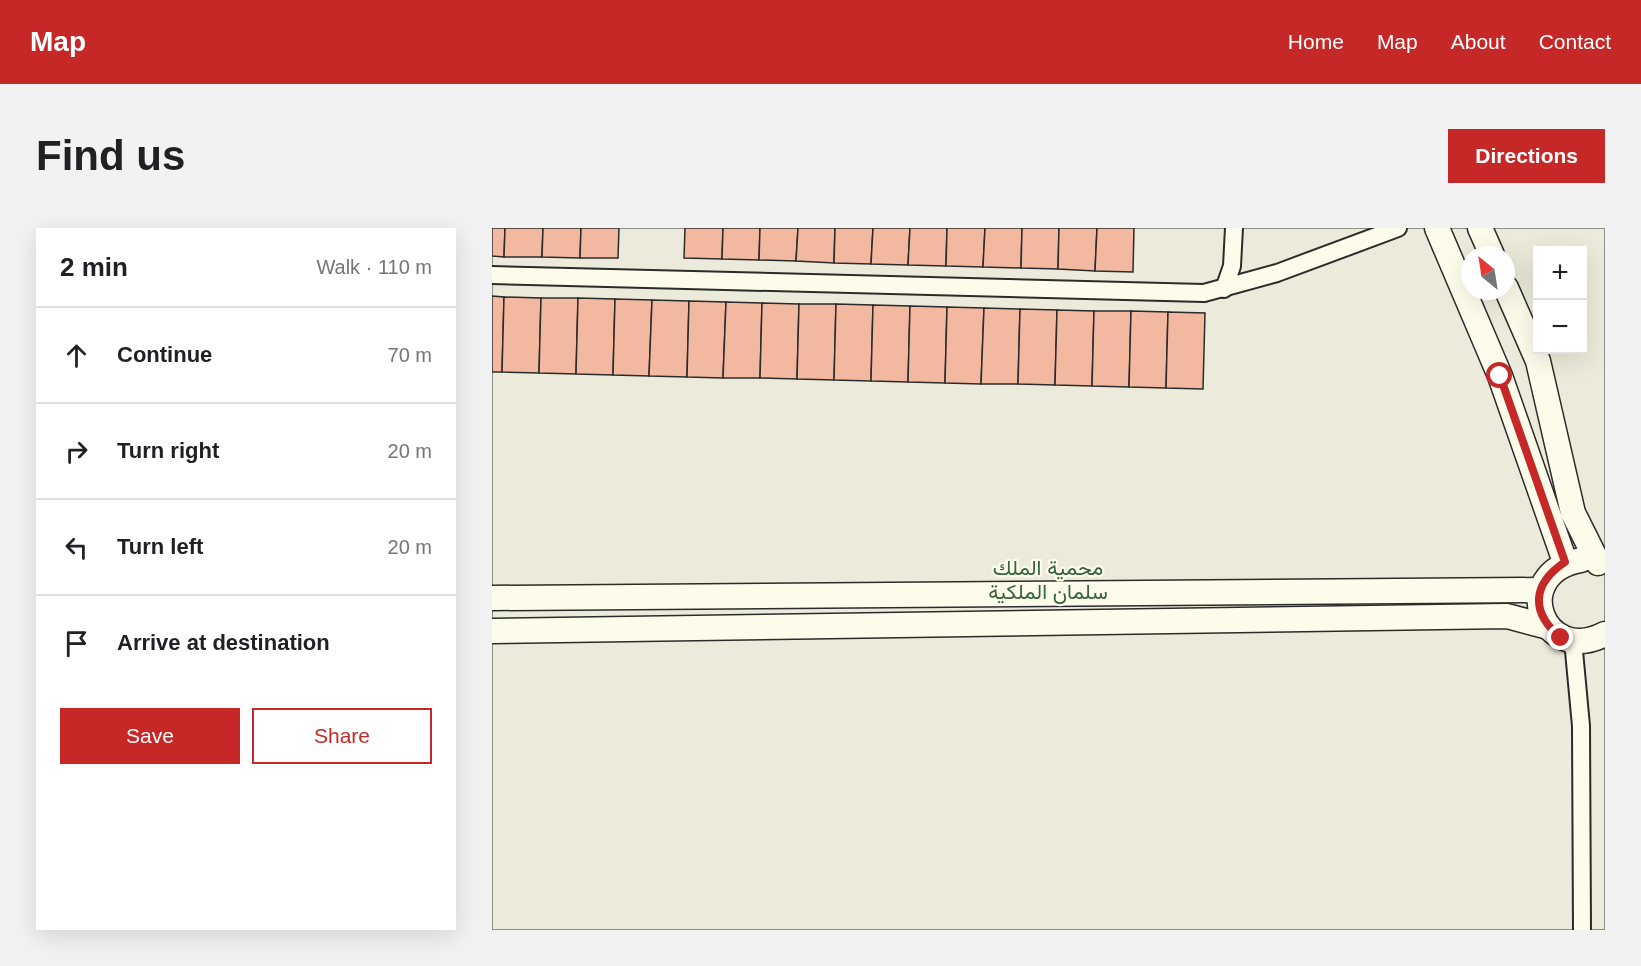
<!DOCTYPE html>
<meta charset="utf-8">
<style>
:root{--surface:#fff;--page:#f2f2f2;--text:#202124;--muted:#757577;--line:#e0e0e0;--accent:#c62828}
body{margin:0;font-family:Helvetica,Vazirmatn,sans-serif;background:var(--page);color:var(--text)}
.controls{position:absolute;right:18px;top:18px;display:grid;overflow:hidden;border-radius:0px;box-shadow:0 6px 24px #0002}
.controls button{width:54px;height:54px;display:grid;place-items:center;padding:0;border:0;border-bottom:2px solid var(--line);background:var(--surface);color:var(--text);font:30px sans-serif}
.compass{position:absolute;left:969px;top:18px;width:54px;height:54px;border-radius:50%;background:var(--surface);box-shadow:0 6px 24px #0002;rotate:330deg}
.stop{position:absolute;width:18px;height:18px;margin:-14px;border:4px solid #c62828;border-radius:50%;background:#fff}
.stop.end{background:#c62828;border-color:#fff;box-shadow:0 2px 6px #0008}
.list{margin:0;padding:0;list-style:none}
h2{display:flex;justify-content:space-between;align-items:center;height:78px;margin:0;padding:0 24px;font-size:26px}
h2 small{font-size:20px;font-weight:400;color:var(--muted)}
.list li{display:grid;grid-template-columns:39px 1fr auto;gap:18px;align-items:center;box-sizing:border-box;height:96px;padding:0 24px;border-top:2px solid var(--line)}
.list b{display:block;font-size:22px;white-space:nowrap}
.list em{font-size:20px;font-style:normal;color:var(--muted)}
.actions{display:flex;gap:12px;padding:18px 24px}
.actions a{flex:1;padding:14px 0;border:2px solid var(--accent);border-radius:0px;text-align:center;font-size:21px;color:var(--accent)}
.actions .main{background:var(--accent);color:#fff}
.icon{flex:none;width:33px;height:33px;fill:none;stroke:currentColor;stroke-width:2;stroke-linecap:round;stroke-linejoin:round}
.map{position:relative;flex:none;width:1113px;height:702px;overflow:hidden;border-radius:0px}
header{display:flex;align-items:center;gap:36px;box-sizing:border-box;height:84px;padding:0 30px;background:var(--accent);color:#fff}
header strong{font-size:28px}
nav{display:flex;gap:33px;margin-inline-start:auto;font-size:21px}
.intro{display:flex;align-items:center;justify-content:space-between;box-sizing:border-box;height:144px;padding:0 36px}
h1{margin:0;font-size:42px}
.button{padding:15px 27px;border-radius:0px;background:var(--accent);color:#fff;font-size:21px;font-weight:700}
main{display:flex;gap:36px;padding:0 36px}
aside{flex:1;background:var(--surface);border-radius:0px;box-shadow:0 6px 24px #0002}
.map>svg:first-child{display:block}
.green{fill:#ecebdb;stroke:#74746e;stroke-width:1.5;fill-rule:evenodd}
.building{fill:#f2b8a0;stroke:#2b2b2b;stroke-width:1.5}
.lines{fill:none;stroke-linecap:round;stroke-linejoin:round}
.street-casing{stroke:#2b2b2b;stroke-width:20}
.secondary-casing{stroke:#2b2b2b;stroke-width:27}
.street{stroke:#fdfbea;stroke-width:16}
.secondary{stroke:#fdfbea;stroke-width:24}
.route{stroke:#c62828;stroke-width:8}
.labels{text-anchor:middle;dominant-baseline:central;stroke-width:4.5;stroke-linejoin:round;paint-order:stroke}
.park-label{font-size:21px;fill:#34623c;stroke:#fdfbea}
</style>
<header>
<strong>Map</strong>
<nav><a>Home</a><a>Map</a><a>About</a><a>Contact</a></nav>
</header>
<div class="intro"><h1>Find us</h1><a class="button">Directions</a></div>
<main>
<aside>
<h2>2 min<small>Walk · 110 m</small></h2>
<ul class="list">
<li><svg class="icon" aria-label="ahead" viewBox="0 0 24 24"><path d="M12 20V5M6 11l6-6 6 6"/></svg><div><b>Continue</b></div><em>70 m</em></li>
<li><svg class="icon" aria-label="right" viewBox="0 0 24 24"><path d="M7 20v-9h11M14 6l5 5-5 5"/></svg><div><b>Turn right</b></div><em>20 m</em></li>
<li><svg class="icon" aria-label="left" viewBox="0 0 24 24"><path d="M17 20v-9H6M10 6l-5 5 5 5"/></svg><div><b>Turn left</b></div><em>20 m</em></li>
<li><svg class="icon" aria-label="arrive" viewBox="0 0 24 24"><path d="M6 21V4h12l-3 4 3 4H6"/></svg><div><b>Arrive at destination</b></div></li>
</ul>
<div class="actions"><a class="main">Save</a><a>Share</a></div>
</aside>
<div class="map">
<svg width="1113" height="702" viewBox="0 0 1113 702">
<rect width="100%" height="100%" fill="#fdfbea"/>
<path class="green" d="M0 0H1113V702H0ZM1046 22H1090V122H1046ZM978 27H1014V63H978Z"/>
<g class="building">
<polygon points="0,0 13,0 12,29 0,28"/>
<polygon points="13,0 51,0 50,29 12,29"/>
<polygon points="51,0 89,0 88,30 50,29"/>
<polygon points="89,0 127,0 126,30 88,30"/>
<polygon points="193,0 231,0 230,31 192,30"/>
<polygon points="231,0 268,0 267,32 230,31"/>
<polygon points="268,0 306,0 304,33 267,32"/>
<polygon points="306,0 343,0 342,35 304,33"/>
<polygon points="343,0 381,0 379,36 342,35"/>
<polygon points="381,0 418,0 416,37 379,36"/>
<polygon points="418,0 455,0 454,38 416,37"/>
<polygon points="455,0 493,0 491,39 454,38"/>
<polygon points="493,0 530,0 529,40 491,39"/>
<polygon points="530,0 567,0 566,41 529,40"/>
<polygon points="567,0 605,0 603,43 566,41"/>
<polygon points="605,0 642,0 641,44 603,43"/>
<polygon points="0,68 12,69 10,144 0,144"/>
<polygon points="12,69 49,70 47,145 10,144"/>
<polygon points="49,70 86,70 84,146 47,145"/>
<polygon points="86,70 123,71 121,147 84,146"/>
<polygon points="123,71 160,72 157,148 121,147"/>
<polygon points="160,72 197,73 195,149 157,148"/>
<polygon points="197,73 234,74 231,150 195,149"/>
<polygon points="234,74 270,75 268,150 231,150"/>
<polygon points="270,75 307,76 305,151 268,150"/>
<polygon points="307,76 344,76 342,152 305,151"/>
<polygon points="344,76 381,77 379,153 342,152"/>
<polygon points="381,77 418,78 416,154 379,153"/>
<polygon points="418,78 455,79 453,155 416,154"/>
<polygon points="455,79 492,80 489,156 453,155"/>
<polygon points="492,80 528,81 526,156 489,156"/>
<polygon points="528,81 565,82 563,157 526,156"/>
<polygon points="565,82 602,83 600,158 563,157"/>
<polygon points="602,83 639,83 637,159 600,158"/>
<polygon points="639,83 676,84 674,160 637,159"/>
<polygon points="676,84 713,85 711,161 674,160"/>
</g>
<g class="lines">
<g class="street-casing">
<g id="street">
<polyline points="0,47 712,65 785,45 906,0"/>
<polyline points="732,61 740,38 742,0"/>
<polyline points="1078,412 1082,423 1089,498 1090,702"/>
</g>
</g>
<g class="secondary-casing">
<g id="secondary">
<polyline points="945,0 1008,148 1073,334"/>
<polyline points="988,0 1000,27"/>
<polyline points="1014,60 1046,133 1081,285 1106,335"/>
<path d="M1089 332C1016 345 1050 439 1113 406"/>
<polyline points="0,370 1049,362"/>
<polyline points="0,403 1015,388 1056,399"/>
</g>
</g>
<use href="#street" class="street"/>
<use href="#secondary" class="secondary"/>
</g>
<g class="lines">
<path class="route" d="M1008 148 1073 334C1040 356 1038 384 1069 410"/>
</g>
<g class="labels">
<g class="park-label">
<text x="556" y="339">محمية الملك<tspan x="556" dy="24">سلمان الملكية</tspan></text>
</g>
</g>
</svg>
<div class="controls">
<button>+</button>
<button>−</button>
</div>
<svg class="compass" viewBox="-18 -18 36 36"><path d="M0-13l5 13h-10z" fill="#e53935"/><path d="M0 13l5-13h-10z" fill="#757577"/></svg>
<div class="stop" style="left:1008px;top:148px"></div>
<div class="stop end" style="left:1069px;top:410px"></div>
</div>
</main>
